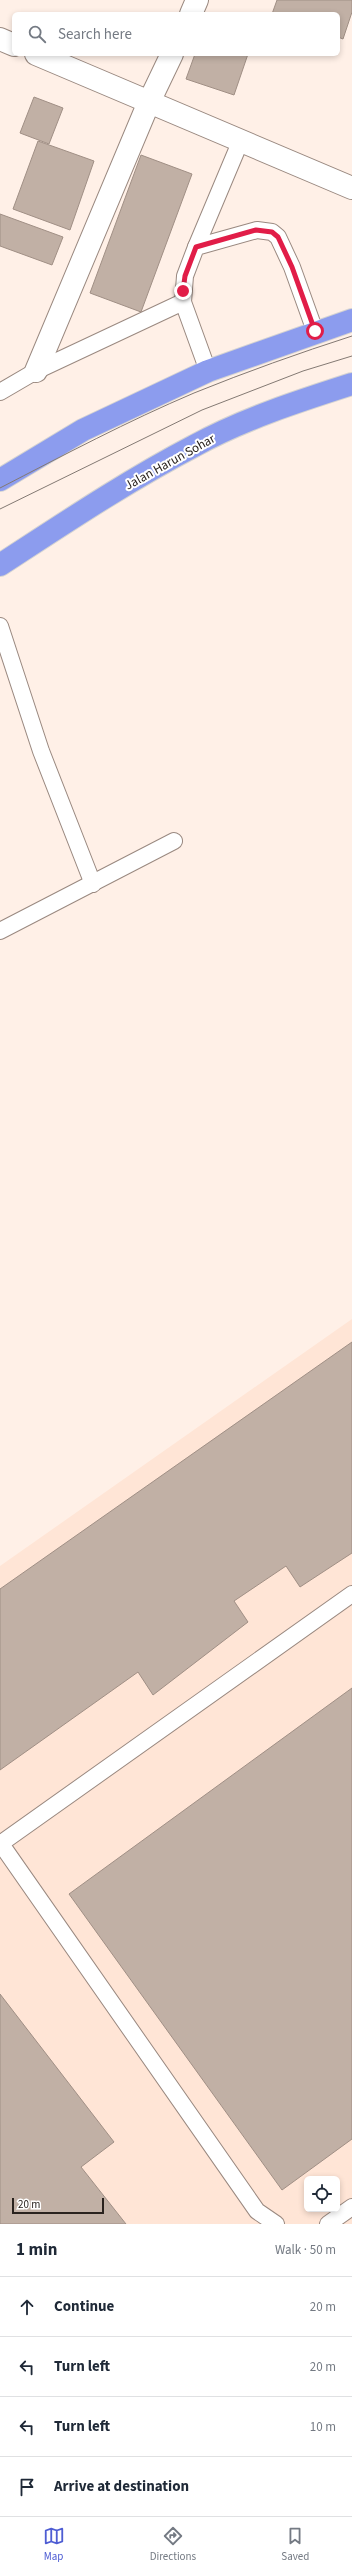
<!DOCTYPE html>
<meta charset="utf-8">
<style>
:root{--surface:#fff;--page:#f2f2f3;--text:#1f2937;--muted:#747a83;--line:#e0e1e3;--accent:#4e5dd3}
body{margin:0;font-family:"Source Sans 3",sans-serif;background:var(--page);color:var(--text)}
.controls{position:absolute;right:12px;bottom:12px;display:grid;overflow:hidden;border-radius:6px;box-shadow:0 2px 6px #0003}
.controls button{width:36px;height:36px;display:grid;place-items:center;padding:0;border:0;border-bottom:1px solid var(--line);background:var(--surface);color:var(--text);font:20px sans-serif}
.scale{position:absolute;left:12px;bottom:10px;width:92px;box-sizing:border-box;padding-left:4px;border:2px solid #29221e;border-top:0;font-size:11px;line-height:14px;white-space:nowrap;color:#29221e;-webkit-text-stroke:3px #fff;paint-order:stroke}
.stop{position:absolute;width:12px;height:12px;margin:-9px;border:3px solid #e11d48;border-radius:50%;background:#fff}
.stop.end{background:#e11d48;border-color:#fff;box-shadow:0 1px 4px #0008}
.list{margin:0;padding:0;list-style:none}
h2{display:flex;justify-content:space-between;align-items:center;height:52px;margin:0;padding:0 16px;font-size:17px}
h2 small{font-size:13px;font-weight:400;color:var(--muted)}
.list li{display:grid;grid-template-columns:26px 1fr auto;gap:12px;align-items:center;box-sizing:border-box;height:60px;padding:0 16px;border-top:1px solid var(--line)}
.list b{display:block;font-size:15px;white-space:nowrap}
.list em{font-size:13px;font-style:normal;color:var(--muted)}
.icon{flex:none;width:22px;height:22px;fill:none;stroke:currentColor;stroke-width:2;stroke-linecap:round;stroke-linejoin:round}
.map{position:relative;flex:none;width:352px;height:2224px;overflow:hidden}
.search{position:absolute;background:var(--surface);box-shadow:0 2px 6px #0003;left:12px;right:12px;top:12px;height:44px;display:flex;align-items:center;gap:10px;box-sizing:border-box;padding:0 14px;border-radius:6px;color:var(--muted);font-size:15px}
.sheet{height:292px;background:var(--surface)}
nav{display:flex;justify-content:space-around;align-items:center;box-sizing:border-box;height:56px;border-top:1px solid var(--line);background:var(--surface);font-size:11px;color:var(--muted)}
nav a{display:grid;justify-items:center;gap:2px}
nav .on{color:var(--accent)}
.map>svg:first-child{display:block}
.built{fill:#ffe5d6;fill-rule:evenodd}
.building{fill:#c1b0a5;stroke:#a08f85}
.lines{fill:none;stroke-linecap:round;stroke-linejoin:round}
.service-casing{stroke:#9a8980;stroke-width:18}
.minor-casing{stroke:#9a8980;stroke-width:24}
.trunk-casing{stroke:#d4d3d2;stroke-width:24}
.service{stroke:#fff;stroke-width:16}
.minor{stroke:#fff;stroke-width:22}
.trunk{stroke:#8c9cee;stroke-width:22}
.tram{stroke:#837973;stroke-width:1}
.route{stroke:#e11d48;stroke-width:5}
.labels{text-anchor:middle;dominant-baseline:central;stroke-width:4;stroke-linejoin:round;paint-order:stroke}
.street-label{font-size:13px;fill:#29221e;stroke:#fff}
</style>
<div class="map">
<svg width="352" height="2224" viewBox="0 0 352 2224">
<rect width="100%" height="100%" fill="#fff0e7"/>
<path class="built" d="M352 1319V2224H0V1566ZM307 2179H337V2209H307Z"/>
<g class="building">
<polygon points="277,0 352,0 352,12 343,39 338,37 338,14 272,14"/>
<polygon points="195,54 248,54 234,95 186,79"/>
<polygon points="34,97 63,108 49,144 20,133"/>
<polygon points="38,141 94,161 70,230 13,209"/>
<polygon points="141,155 192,174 141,312 90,293"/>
<polygon points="0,214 63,237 52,265 0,246"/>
<polygon points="352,1342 352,1553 300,1587 286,1566 234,1601 248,1622 153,1695 138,1672 0,1770 0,1589"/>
<polygon points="352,1688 352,2139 282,2190 69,1894"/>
<polygon points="0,1994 114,2142 81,2167 126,2224 0,2224"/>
</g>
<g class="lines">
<g class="service-casing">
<g id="service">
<polyline points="196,247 241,140"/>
<polyline points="208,371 183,302 185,276 196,247 257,230 272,232 278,237 292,267 315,331"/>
<polyline points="0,392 36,371 183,302"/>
<polyline points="0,626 41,751 93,884"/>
<polyline points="0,931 174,841"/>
<polyline points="0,1844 352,1594"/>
<polyline points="1,1844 257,2211 276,2224"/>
<polyline points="328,2224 352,2207"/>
</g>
</g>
<g class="minor-casing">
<g id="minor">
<polyline points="191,14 197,0"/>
<polyline points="0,39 14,45"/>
<polyline points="36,54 352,188"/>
<polyline points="36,371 149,102 172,54"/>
</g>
</g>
<g class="trunk-casing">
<g id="trunk">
<polyline points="0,480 83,430 208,371 352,320"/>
<path d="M0 565C63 524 127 481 194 446 243 419 299 401 352 384"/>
</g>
</g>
<use href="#service" class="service"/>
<use href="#minor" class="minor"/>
<use href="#trunk" class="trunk"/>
<g class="tram">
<path d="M0 488C64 455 128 421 194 393 246 372 299 353 352 336"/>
<polyline points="0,509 202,410 303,371 352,356"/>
</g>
</g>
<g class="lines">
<polyline class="route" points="183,291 185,276 196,247 256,230 272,232 278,237 292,267 315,331"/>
</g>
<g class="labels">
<g class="street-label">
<text transform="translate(170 462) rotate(-29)">Jalan Harun Sohar</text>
</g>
</g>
</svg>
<div class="controls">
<button><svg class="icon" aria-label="locate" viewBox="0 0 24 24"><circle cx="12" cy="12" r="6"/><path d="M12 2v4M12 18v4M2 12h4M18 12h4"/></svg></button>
</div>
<div class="scale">20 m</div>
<div class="stop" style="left:315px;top:331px"></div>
<div class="stop end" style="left:183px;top:291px"></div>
<div class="search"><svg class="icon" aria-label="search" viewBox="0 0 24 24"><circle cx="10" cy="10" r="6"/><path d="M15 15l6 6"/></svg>Search here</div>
</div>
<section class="sheet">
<h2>1 min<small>Walk · 50 m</small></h2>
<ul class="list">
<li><svg class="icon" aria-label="ahead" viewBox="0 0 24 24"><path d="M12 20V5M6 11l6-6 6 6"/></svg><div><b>Continue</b></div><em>20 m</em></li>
<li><svg class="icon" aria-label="left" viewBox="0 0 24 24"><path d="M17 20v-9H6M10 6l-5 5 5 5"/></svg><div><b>Turn left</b></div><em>20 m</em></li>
<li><svg class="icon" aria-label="left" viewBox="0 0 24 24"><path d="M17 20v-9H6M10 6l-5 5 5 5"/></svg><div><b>Turn left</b></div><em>10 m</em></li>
<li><svg class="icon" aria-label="arrive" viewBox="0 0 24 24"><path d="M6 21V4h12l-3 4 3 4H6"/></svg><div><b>Arrive at destination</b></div></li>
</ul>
</section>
<nav>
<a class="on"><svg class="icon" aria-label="map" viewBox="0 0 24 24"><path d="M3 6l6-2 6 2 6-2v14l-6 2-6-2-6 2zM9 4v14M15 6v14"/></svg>Map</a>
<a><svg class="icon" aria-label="directions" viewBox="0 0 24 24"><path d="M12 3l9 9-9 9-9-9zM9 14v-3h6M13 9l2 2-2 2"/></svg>Directions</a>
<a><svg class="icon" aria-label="saved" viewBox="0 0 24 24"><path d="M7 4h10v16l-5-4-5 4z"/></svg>Saved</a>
</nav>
